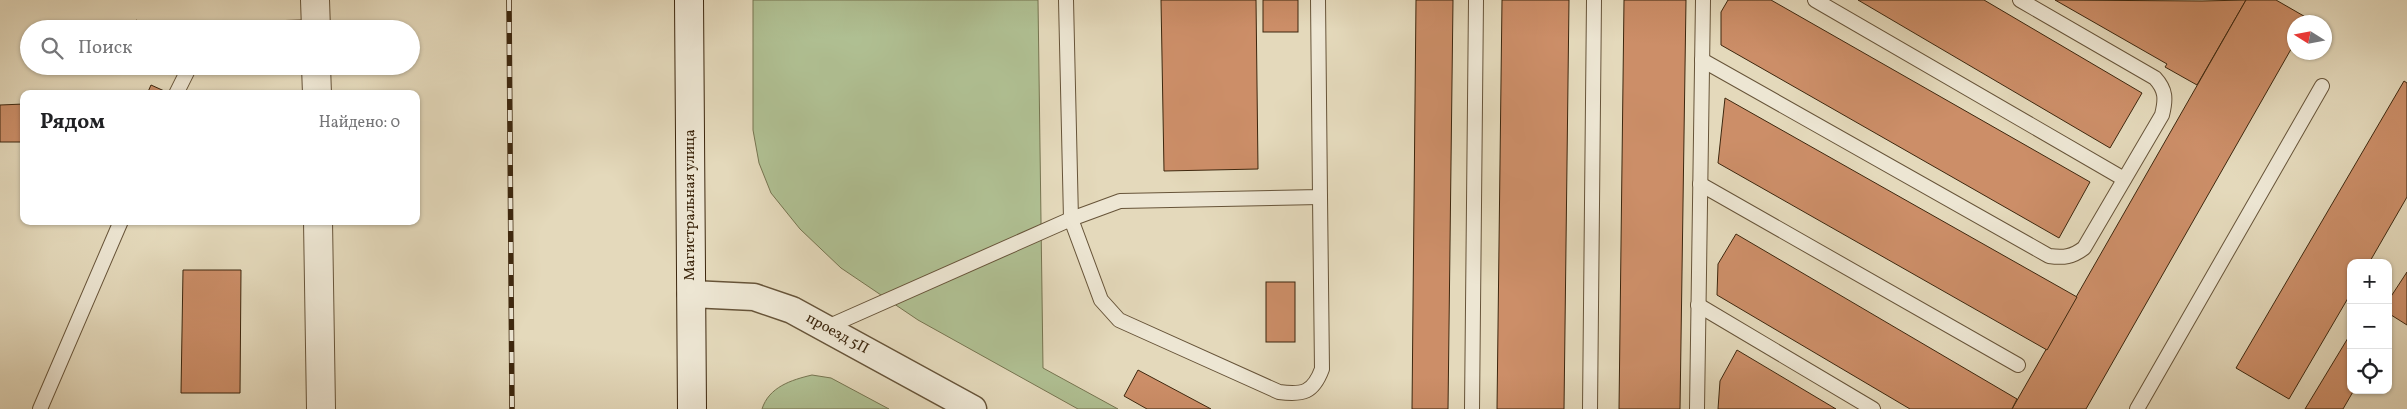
<!DOCTYPE html>
<html lang="ru">
<meta charset="utf-8">
<style>
:root{--surface:#fff;--page:#f2f2f2;--text:#202124;--muted:#757577;--line:#e0e0e0}
body{margin:0;font-family:Vollkorn,serif;background:var(--page);color:var(--text)}
.controls{position:absolute;right:15px;bottom:15px;display:grid;overflow:hidden;border-radius:10px;box-shadow:0 1px 4px #0004}
.controls button{width:45px;height:45px;display:grid;place-items:center;padding:0;border:0;border-bottom:1px solid var(--line);background:var(--surface);color:var(--text);font:25px sans-serif}
.compass{position:absolute;left:2287px;top:15px;width:45px;height:45px;border-radius:50%;background:var(--surface);box-shadow:0 1px 4px #0004;rotate:281deg}
.list{margin:0;padding:0;list-style:none}
h2{display:flex;justify-content:space-between;align-items:center;height:65px;margin:0;padding:0 20px;font-size:21px}
h2 small{font-size:16px;font-weight:400;color:var(--muted)}
.icon{flex:none;width:28px;height:28px;fill:none;stroke:currentColor;stroke-width:2;stroke-linecap:round;stroke-linejoin:round}
.map{position:relative;flex:none;width:2407px;height:409px;overflow:hidden}
.search{position:absolute;background:var(--surface);box-shadow:0 1px 4px #0004;left:20px;top:20px;width:400px;height:55px;display:flex;align-items:center;gap:12px;box-sizing:border-box;padding:0 18px;border-radius:28px;color:var(--muted);font-size:19px}
.panel{position:absolute;background:var(--surface);box-shadow:0 1px 4px #0004;left:20px;top:90px;width:400px;height:135px;border-radius:10px}
.map>svg:first-child{display:block}
.green{fill:#b0c093;stroke:#767450}
.building{fill:#cc8e68;stroke:#3d270e}
.lines{fill:none;stroke-linecap:round;stroke-linejoin:round}
.service-casing{stroke:#675439;stroke-width:16}
.minor-casing{stroke:#675439;stroke-width:29}
.tertiary-casing{stroke:#675439;stroke-width:30}
.secondary-casing{stroke:#3d270e;stroke-width:30}
.service{stroke:#ede6d3;stroke-width:14}
.minor{stroke:#ede6d3;stroke-width:26}
.tertiary{stroke:#ede6d3;stroke-width:28}
.secondary{stroke:#ede6d3;stroke-width:28}
.rail-casing{stroke:#3d270e;stroke-width:5.5}
.rail{stroke:#ede6d3;stroke-width:4;stroke-dasharray:11;stroke-linecap:butt}
.labels{text-anchor:middle;dominant-baseline:central;stroke-width:5;stroke-linejoin:round;paint-order:stroke}
.street-label{font-size:15px;fill:#3d270e;stroke:#ede6d3}
</style>
<div class="map">
<svg width="2407" height="409" viewBox="0 0 2407 409">
<rect width="100%" height="100%" fill="#e4d9bb"/>
<filter id="stains"><feTurbulence type="fractalNoise" baseFrequency=".004" numOctaves="4"/><feColorMatrix values="0 0 0 0 .2 0 0 0 0 .09 0 0 0 0 .02 0 0 0 .5 -.17"/></filter>
<radialGradient id="worn" r=".72"><stop offset=".6" stop-color="#630" stop-opacity="0"/><stop offset="1" stop-color="#630" stop-opacity=".3"/></radialGradient>
<g class="green">
<polygon points="753,0 1038,0 1043,368 1118,409 1078,409 918,320 841,268 800,229 771,193 759,163 753,130"/>
<path d="M812 375 831 378 889 409H762C769 387 791 380 812 375Z"/>
</g>
<g class="building">
<polygon points="1161,0 1256,0 1258,169 1164,171"/>
<rect x="1263" y="0" width="35" height="32"/>
<polygon points="1416,0 1453,0 1448,409 1412,409"/>
<polygon points="1502,0 1569,0 1564,409 1497,409"/>
<polygon points="1624,0 1686,0 1680,409 1619,409"/>
<polygon points="1728,0 1771,0 2090,182 2059,238 1721,45 1721,12"/>
<polygon points="1858,0 1984,0 2142,93 2110,148"/>
<polygon points="2055,0 2202,1 2246,0 2197,85 2165,67 2167,64"/>
<polygon points="2246,0 2276,0 2309,19 2307,22 2294,22 2294,44 2086,409 2012,409"/>
<polygon points="136,20 149,26 148,29 132,29"/>
<polygon points="2404,81 2407,83 2407,197 2369,263 2351,263 2351,293 2289,399 2236,368"/>
<polygon points="151,85 171,94 147,94"/>
<polygon points="1725,98 2077,297 2047,350 1718,163"/>
<polygon points="24,104 24,142 0,142 0,105"/>
<polygon points="1736,234 2017,399 2012,409 1910,409 1717,295 1718,264"/>
<polygon points="183,270 241,270 240,393 181,393"/>
<polygon points="2407,272 2407,325 2388,313 2388,301"/>
<rect x="1266" y="282" width="29" height="60"/>
<polygon points="2351,333 2351,390 2354,390 2343,409 2305,409"/>
<polygon points="1737,350 1836,409 1718,409 1720,381"/>
<polygon points="1138,370 1211,409 1147,409 1124,396"/>
</g>
<g class="lines">
<g class="service-casing">
<g id="service">
<path d="M1066 0 1071 219 1101 300 1119 320 1279 392C1303 395 1313 393 1322 369L1320 197"/>
<polyline points="1815,0 2124,179"/>
<polyline points="250,29 316,27"/>
<path d="M1702 60 2049 256C2064 258 2072 257 2084 248L2162 115C2166 99 2166 90 2155 78L2020 0"/>
<polyline points="176,94 190,66"/>
<polyline points="1700,184 2018,365"/>
<polyline points="1698,305 1873,409"/>
<polyline points="825,328 1071,219 1120,201 1320,197 1318,0"/>
<polyline points="40,409 121,221"/>
<polyline points="1472,409 1476,0"/>
<polyline points="1590,409 1594,0"/>
<polyline points="1697,409 1703,0"/>
<polyline points="2137,409 2322,86"/>
</g>
</g>
<g class="minor-casing">
<polyline id="minor" points="691,294 754,297 792,310 973,409"/>
</g>
<g class="tertiary-casing">
<g id="tertiary">
<polyline points="315,0 316,29"/>
<polyline points="316,66 317,94"/>
<polyline points="318,221 321,409"/>
</g>
</g>
<g class="secondary-casing">
<polyline id="secondary" points="689,0 692,409"/>
</g>
<use href="#service" class="service"/>
<use href="#minor" class="minor"/>
<use href="#tertiary" class="tertiary"/>
<use href="#secondary" class="secondary"/>
<g class="rail-casing">
<polyline id="rail" points="509,0 512,409"/>
</g>
<use href="#rail" class="rail"/>
</g>
<g class="labels">
<g class="street-label">
<text transform="translate(690 205) rotate(-90)">Магистральная улица</text>
<text transform="translate(837 334) rotate(29)">проезд 5П</text>
</g>
</g>
<rect width="100%" height="100%" filter="url(#stains)"/>
<rect width="100%" height="100%" fill="url(#worn)"/>
</svg>
<div class="controls">
<button>+</button>
<button>−</button>
<button><svg class="icon" aria-label="locate" viewBox="0 0 24 24"><circle cx="12" cy="12" r="6"/><path d="M12 2v4M12 18v4M2 12h4M18 12h4"/></svg></button>
</div>
<svg class="compass" viewBox="-18 -18 36 36"><path d="M0-13l5 13h-10z" fill="#e53935"/><path d="M0 13l5-13h-10z" fill="#757577"/></svg>
<div class="search"><svg class="icon" aria-label="search" viewBox="0 0 24 24"><circle cx="10" cy="10" r="6"/><path d="M15 15l6 6"/></svg>Поиск</div>
<section class="panel">
<h2>Рядом<small>Найдено: 0</small></h2>
<ul class="list">
</ul>
</section>
</div>
